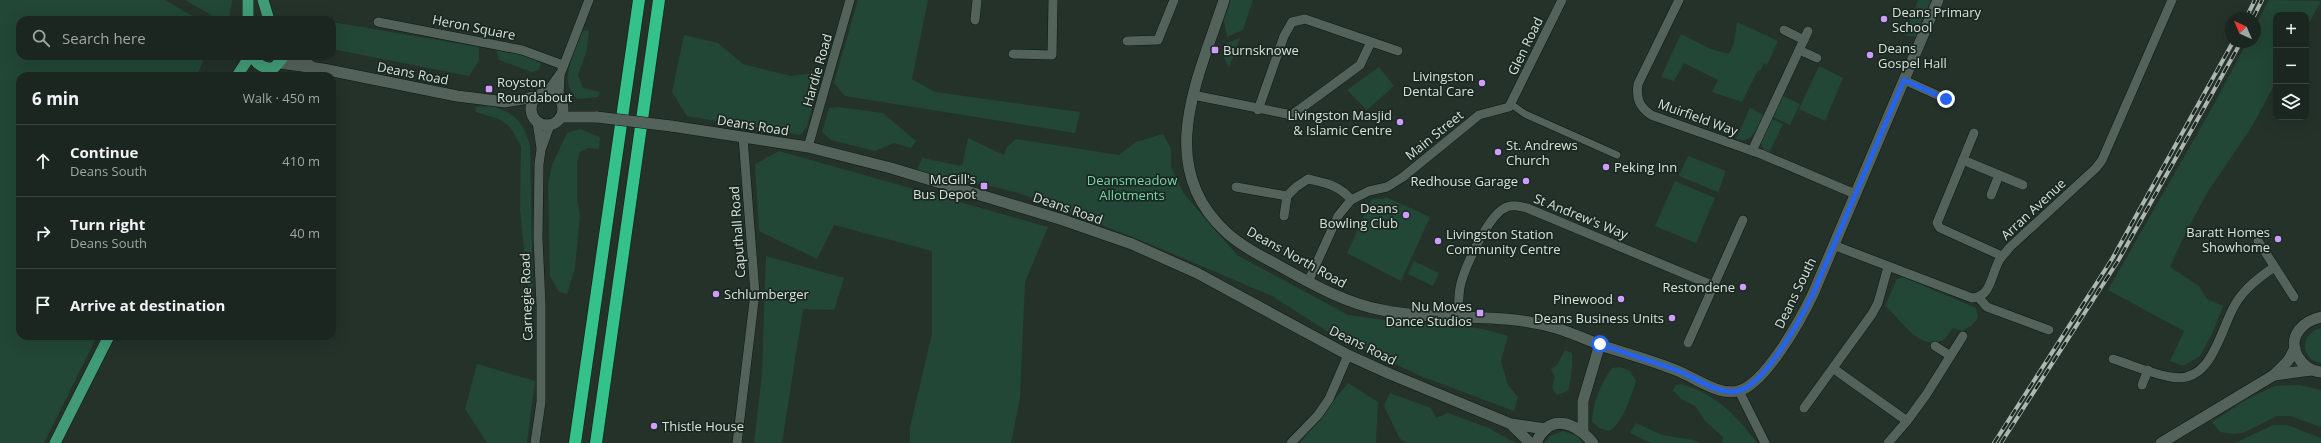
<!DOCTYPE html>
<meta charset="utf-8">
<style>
:root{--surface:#1b2620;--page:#242e29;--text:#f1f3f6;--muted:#a0a5a5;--line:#39433e}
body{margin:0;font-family:"Open Sans",sans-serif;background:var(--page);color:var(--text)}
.controls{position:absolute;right:12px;top:12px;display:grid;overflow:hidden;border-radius:8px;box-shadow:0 4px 16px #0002}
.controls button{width:36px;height:36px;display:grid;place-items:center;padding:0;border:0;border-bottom:1px solid var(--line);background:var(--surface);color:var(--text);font:20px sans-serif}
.compass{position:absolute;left:2225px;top:12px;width:36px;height:36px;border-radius:50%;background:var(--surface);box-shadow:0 4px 16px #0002;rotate:316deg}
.stop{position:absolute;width:12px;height:12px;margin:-9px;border:3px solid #2563eb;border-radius:50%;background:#fff}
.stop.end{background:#2563eb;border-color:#fff;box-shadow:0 1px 4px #0008}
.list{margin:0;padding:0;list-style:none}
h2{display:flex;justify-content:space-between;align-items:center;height:52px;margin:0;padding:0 16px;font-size:17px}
h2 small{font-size:13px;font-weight:400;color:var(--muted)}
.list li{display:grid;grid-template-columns:26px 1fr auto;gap:12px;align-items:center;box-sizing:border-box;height:72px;padding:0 16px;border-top:1px solid var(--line)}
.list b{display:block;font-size:15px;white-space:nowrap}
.list p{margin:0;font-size:13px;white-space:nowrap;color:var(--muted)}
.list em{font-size:13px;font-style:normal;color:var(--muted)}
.icon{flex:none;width:22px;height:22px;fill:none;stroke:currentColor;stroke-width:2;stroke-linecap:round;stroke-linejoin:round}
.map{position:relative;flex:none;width:2321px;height:443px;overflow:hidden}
.search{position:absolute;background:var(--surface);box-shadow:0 4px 16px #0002;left:16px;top:16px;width:320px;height:44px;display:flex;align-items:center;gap:10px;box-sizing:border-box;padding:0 14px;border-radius:12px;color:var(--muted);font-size:15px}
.panel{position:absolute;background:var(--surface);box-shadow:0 4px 16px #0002;left:16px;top:72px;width:320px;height:268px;border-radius:12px}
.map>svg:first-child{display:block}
.green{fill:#224736}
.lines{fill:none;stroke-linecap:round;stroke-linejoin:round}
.pedestrian-casing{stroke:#0c1913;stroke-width:8}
.minor-casing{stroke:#0c1913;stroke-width:10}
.tertiary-casing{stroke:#0c1913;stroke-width:12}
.primary-casing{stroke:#0c1913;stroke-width:12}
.motorway-casing{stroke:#0c1913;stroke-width:13}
.pedestrian{stroke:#53625a;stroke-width:7}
.minor{stroke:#53625a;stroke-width:9}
.tertiary{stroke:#53625a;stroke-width:11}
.primary{stroke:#419b77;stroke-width:11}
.motorway{stroke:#35c18a;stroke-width:12}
.rail-casing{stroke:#adb7b1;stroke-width:4}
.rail{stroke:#1a2821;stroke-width:2.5;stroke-dasharray:8;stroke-linecap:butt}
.tertiary-bridge-casing{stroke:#0c1913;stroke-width:12;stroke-linecap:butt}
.tertiary-bridge{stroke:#53625a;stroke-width:11}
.route{stroke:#2563eb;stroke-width:5}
.poi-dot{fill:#d09dff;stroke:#1a2821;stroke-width:1.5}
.labels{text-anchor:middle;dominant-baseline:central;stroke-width:3.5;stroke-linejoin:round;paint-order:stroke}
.poi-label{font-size:13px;fill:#d8e1dc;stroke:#1a2821;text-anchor:end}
.street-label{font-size:13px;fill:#d8e1dc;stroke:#1a2821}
.park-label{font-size:13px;fill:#78d5a9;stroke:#1a2821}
</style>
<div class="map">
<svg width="2321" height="443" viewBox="0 0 2321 443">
<rect width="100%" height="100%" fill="#24322a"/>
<g class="green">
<polygon points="0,0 165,0 199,20 20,20 20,56 205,56 197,76 20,76 20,336 97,336 44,443 0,443"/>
<polygon points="185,0 232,0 229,20 220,20"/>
<polygon points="858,0 928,0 912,79 935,92 1080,112 1075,133 845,96 834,83"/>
<polygon points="1231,0 1253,0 1243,30 1227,37 1224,20"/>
<polygon points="1918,0 1931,0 1916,37 1905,35"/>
<polygon points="2269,0 2321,1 2306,29 2306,15 2276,15 2276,82 2251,128 2207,193 2183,238 2170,267 2199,286 2207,299 2223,306 2212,334 2200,356 2183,366 2170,361 2184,331 2108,290 2213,106 2247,42 2255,42 2255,26"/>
<polygon points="332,22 479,47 479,61 469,76 332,49"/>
<polygon points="1737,22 1778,41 1767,65 1764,63 1760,71 1758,70 1742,102 1712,92 1718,80 1684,63 1674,81 1661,77 1681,34 1711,49 1729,54 1734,43"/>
<path d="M583 30 589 31 587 50 578 75 583 88 600 92 598 97 577 99C557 81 576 49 583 30Z"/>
<polygon points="684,35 718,43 743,64 791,76 821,72 807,127 800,135 687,116 672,92"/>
<polygon points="1240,38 1229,68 1222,54 1227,43"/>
<polygon points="496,50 531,57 541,64 539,70 532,72 499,60"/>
<polygon points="1819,66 1843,78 1825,121 1799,109"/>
<polygon points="1379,67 1394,86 1367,110 1347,90"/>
<polygon points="1781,95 1800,104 1790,125 1771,116"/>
<path d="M491 106C514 112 524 122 530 146L533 297H529L520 210 521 146 510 127 499 119 476 112 475 107Z"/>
<polygon points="838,107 883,113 916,141 911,148 894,143 875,151 831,140 822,132 829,108"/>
<path d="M1750 108 1764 115C1757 127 1753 145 1736 139Z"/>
<polygon points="1770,118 1783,124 1769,153 1764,150 1760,142"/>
<polygon points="580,129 600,137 599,149 588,148 580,152 577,162 577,198 580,216 575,268 567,294 559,292 550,276 548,185 552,165 567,133"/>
<polygon points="1163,134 1171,149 1171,167 1184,194 1237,255 1348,315 1413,324 1449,324 1483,329 1508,336 1501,361 1508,385 1518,397 1514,411 1423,377 1333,335 1272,296 1140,240 1019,193 986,185 949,180 917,170 922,158 962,166 968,138 1004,155 1007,147 1016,139 1119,155 1136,142"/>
<polygon points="779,151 1048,227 1025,282 1020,398 1011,443 910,443 910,427 932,334 932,251 834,225 817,259 759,231 755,164"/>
<polygon points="1688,156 1726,171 1718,192 1679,176"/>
<polygon points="1675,181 1715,198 1696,243 1655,226"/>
<polygon points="1386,197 1430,217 1401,281 1347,253 1372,199 1383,199"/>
<polygon points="766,256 844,278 834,310 803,309 782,443 754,443 762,373"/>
<polygon points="1414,261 1439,273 1433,286 1408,274"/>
<path d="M1903 277 1976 308 1978 318 1971 326 1962 331 1953 328C1950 331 1947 338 1943 340 1918 352 1901 318 1885 306L1897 279Z"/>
<path d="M2321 328V363C2299 359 2300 333 2321 328Z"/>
<path d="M1565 350 1572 353C1573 366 1571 378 1568 391L1557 395C1551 389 1552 385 1555 377L1551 369 1557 365Z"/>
<polygon points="477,364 535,381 527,443 487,443 465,409"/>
<path d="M1620 367 1630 371 1636 381C1631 396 1623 424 1609 431L1599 428 1592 421C1593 402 1601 383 1612 368Z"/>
<polygon points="1348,383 1378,402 1376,443 1300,443"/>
<path d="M1681 384C1716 394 1736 415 1757 443H1722L1723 437 1705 421 1695 406 1681 399 1673 390 1676 385Z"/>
<polygon points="2299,385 2321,390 2321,427 2290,416 2277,416 2243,433 2233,434 2220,432 2212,422 2247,399 2275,386"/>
<polygon points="1390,393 1431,408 1436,418 1448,413 1489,428 1515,443 1407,443 1400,439 1384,406"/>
<polygon points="1636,423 1662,435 1693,440 1699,443 1651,443 1630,433"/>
<polygon points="2273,425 2287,425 2321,438 2321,443 2235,443"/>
<polygon points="1563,431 1577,436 1583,443 1545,443 1550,436"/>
</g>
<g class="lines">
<g class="pedestrian-casing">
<polyline id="pedestrian" points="1511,104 1525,114 1617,155"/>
</g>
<g class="minor-casing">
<g id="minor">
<path d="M1679 0 1638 84C1636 99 1639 106 1651 115L1761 154 1855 194"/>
<polyline points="975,20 977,0"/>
<polyline points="378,22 522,50 563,65"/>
<polyline points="1784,30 1804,40"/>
<polyline points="1127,41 1158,40 1174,0"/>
<polyline points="1799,50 1817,58"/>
<polyline points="1013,54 1052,55 1053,0"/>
<polyline points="1904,80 1946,99"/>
<polyline points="547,92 559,75"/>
<polyline points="1193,95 1292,115 1360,65 1371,42"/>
<polyline points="559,97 560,75 589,0"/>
<polyline points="1258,110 1284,36 1292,22 1305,19 1398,51"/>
<polyline points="537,122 541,148"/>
<polyline points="1974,133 1937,223 1940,228 2002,256"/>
<polyline points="808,147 850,0"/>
<polyline points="1752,151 1808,31"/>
<polyline points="1963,160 2023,185"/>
<path d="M1236 187 1287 196 1296 187 1308 179C1325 183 1340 185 1351 200"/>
<polyline points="1991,195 1999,175"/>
<polyline points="1284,216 1287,196"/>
<polyline points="2258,241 2294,297"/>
<path d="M1833 245 1972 298C1992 297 1991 273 2000 259 2003 255 2007 251 2010 247L2096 168 2102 160 2172 0"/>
<polyline points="1308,282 1338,216 1351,200 1369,191 1387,187 1403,177 1479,115 1509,107 1562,0"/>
<polyline points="1979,298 1987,307 2049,330"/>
<path d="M1458 317C1459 306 1458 293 1461 283 1466 265 1487 219 1503 209 1511 204 1518 206 1527 208L1714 286"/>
<polyline points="1688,343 1743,220"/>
<polyline points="1935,346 1949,355"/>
<path d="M2113 359C2132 365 2152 374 2171 377 2213 385 2220 328 2236 303 2245 288 2260 277 2274 267"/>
<polyline points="1834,369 1907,421 1926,395 1963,336"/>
<polyline points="2142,385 2148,370"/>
<polyline points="1739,391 1765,443"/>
<polyline points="1804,408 1872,314 1878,303 1888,267"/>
<polyline points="535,443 541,402 541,305 538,238 539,164 541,150 550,125"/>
<polyline points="737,443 755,293 743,137"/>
<polyline points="1291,443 1318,415 1329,399 1348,355"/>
<polyline points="1888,443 1907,421"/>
</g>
</g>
<g class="tertiary-casing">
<g id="tertiary">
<path d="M1224 0C1199 77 1153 165 1226 232 1240 245 1259 255 1276 264 1310 283 1344 303 1382 310 1439 322 1499 311 1556 328 1572 333 1588 340 1603 346 1628 354 1654 361 1678 371 1695 378 1719 396 1738 391 1765 385 1801 319 1813 294L1938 0"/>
<polyline points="296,56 311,66"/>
<polyline points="280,63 323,69 457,96 505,102 535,97"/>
<circle cx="547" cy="109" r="16"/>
<polyline points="561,117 597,117"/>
<polyline points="671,126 808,147 891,168 1063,220 1132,244 1197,273 1348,355 1390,374 1511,424 1546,429"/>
<path d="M2321 317C2313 319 2305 322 2300 329 2285 346 2302 371 2321 372"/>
<polyline points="2274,375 2311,370"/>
<polyline points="1512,425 1530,443"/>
<polyline points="1583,431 1583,401 1600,344"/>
<path d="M1536 443C1550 411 1576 423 1593 443"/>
<polyline points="2161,443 2274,375 2288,361 2295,348"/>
</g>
</g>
<g class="primary-casing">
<g id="primary">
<polyline points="263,0 269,20"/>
<polyline points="248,20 248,0"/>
<path d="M253 56C256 65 266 70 275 67L284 56"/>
<polyline points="237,76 250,56"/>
<polyline points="55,443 109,336"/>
</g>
</g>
<g class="motorway-casing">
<g id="motorway">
<polyline points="575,443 639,0"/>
<polyline points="596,443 659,0"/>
</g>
</g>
<use href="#pedestrian" class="pedestrian"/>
<use href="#minor" class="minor"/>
<use href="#tertiary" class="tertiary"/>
<use href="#primary" class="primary"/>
<use href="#motorway" class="motorway"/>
<g class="rail-casing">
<g id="rail">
<polyline points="2246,18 2255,0"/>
<polyline points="2253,18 2262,0"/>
<polyline points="1994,443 2112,259 2233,42"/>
<polyline points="2001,443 2118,261 2241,42"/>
</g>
</g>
<use href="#rail" class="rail"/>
<g class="tertiary-bridge-casing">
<polyline id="tertiary-bridge" points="597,117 671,126"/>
</g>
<use href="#tertiary-bridge" class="tertiary-bridge"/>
</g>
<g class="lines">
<path class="route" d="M1600 344C1625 353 1651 361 1676 370 1694 376 1718 396 1738 391 1765 385 1801 318 1813 294L1904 80 1946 99"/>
</g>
<g class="poi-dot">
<circle cx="1884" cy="19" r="4"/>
<rect x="1211" y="46" width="8" height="8" rx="2"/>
<circle cx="1870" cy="55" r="4"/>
<circle cx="1482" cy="83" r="4"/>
<rect x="485" y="85" width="8" height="8" rx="2"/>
<circle cx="1400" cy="122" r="4"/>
<circle cx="1498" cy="152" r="4"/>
<circle cx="1606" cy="167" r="4"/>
<circle cx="1526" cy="181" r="4"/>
<rect x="980" y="182" width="8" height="8" rx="2"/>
<circle cx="1406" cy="215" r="4"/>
<circle cx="2278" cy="239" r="4"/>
<circle cx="1438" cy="241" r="4"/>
<circle cx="1743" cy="287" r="4"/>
<circle cx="716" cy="294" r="4"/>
<circle cx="1621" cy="299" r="4"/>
<rect x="1476" y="309" width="8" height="8" rx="2"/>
<circle cx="1672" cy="318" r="4"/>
<circle cx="654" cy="426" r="4"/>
</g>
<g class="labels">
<g class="poi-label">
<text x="1892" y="12" text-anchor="start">Deans Primary<tspan x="1892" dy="15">School</tspan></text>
<text x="1878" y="48" text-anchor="start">Deans<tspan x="1878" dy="15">Gospel Hall</tspan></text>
<text x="1223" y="50" text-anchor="start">Burnsknowe</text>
<text x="1474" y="76">Livingston<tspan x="1474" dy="15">Dental Care</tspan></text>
<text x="497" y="82" text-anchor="start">Royston<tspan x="497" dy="15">Roundabout</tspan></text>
<text x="1392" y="115">Livingston Masjid<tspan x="1392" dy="15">&amp; Islamic Centre</tspan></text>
<text x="1506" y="145" text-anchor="start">St. Andrews<tspan x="1506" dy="15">Church</tspan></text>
<text x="1614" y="167" text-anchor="start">Peking Inn</text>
<text x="976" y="179">McGill's<tspan x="976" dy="15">Bus Depot</tspan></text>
<text x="1518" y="181">Redhouse Garage</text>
<text x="1398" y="208">Deans<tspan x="1398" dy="15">Bowling Club</tspan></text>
<text x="2270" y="232">Baratt Homes<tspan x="2270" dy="15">Showhome</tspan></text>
<text x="1446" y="234" text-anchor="start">Livingston Station<tspan x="1446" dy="15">Community Centre</tspan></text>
<text x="1735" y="287">Restondene</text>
<text x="724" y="294" text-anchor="start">Schlumberger</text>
<text x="1613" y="299">Pinewood</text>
<text x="1472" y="306">Nu Moves<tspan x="1472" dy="15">Dance Studios</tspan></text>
<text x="1664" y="318">Deans Business Units</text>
<text x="662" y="426" text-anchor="start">Thistle House</text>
</g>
<g class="street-label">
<text transform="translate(474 27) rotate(11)">Heron Square</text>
<text transform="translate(1525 46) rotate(-64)">Glen Road</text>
<text transform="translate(817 70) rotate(-74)">Hardie Road</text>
<text transform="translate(413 73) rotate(11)">Deans Road</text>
<text transform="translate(1698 117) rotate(20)">Muirfield Way</text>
<text transform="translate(753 125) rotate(9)">Deans Road</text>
<text transform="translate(1434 135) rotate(-39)">Main Street</text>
<text transform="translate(1068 208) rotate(19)">Deans Road</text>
<text transform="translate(2033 209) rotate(-43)">Arran Avenue</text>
<text transform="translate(1581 216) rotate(22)">St Andrew's Way</text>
<text transform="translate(737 232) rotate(-94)">Caputhall Road</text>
<text transform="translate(1297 257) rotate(29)">Deans North Road</text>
<text transform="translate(1795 293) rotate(-64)">Deans South</text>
<text transform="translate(526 297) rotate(-92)">Carnegie Road</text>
<text transform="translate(1363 345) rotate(26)">Deans Road</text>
</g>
<g class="park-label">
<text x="1132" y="180">Deansmeadow<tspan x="1132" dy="15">Allotments</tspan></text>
</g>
</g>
</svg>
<div class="controls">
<button>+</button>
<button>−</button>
<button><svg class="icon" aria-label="layers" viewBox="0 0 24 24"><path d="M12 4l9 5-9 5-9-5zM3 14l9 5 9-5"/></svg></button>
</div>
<svg class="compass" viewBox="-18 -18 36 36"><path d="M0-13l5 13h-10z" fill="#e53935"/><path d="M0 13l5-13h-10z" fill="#a0a5a5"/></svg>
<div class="stop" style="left:1600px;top:344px"></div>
<div class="stop end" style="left:1946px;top:99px"></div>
<div class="search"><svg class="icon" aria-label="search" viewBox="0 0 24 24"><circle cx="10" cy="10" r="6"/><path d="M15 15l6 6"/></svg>Search here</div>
<section class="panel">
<h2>6 min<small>Walk · 450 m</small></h2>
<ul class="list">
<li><svg class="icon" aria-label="ahead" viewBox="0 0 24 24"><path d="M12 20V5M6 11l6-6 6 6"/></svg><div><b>Continue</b><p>Deans South</p></div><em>410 m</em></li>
<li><svg class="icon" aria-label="right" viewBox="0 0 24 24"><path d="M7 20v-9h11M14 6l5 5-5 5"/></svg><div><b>Turn right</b><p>Deans South</p></div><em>40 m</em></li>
<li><svg class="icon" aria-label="arrive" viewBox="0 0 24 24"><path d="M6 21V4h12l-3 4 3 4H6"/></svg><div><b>Arrive at destination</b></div></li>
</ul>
</section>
</div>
